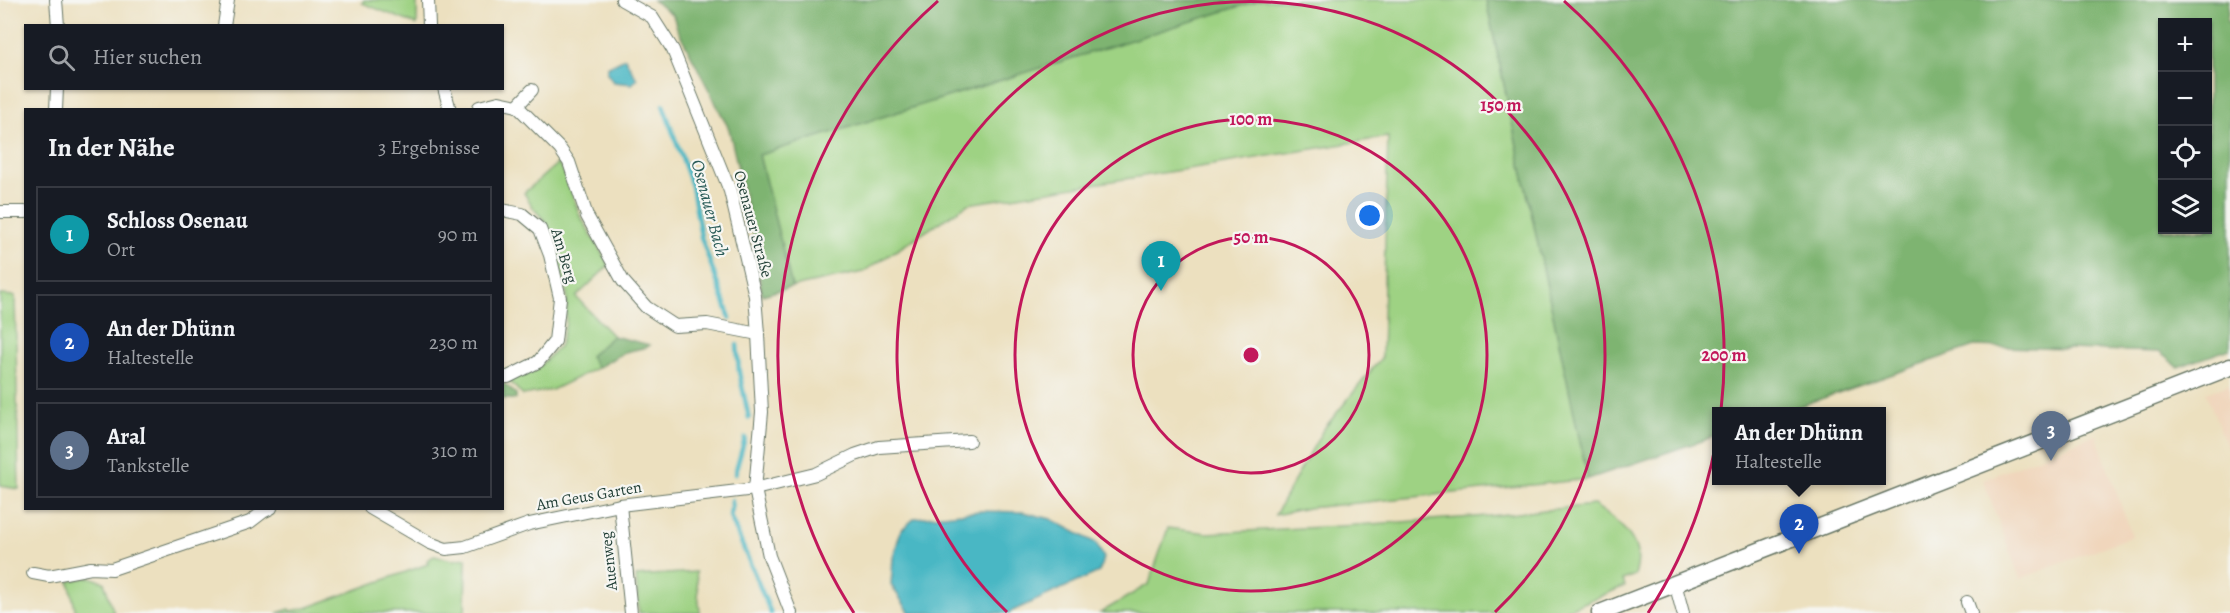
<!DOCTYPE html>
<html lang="de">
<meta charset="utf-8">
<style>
:root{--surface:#171b24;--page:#242831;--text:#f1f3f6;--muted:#9ea1a6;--line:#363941;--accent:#db2777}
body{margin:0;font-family:Alegreya,serif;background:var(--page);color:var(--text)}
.controls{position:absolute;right:18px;top:18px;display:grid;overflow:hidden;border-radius:0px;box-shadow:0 2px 4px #0004}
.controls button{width:54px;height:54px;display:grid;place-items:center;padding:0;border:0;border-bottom:2px solid var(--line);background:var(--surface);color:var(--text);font:30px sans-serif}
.you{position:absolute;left:1370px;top:216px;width:21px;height:21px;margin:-15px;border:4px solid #fff;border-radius:50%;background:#1a73e8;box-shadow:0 0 0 9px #1a73e833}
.badge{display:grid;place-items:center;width:39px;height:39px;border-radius:50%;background:var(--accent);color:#fff;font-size:20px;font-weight:700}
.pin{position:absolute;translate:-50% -50px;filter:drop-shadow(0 2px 3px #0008)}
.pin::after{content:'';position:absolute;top:32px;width:21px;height:18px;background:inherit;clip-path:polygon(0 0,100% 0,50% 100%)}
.popup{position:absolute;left:1712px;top:407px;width:174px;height:78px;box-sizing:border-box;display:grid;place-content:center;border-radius:0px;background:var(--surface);filter:drop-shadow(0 2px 4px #0005);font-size:20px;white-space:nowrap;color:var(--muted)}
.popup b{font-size:22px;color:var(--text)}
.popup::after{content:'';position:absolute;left:50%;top:100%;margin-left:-12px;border:12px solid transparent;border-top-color:var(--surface)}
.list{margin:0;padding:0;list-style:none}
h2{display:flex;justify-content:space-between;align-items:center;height:78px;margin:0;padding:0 24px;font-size:26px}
h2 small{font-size:20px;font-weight:400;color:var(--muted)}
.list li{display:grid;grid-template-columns:39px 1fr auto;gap:18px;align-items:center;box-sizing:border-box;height:96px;margin:0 12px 12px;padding:0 12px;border:2px solid var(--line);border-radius:0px}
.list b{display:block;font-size:22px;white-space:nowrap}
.list p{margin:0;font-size:20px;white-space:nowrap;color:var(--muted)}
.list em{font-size:20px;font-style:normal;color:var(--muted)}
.icon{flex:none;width:33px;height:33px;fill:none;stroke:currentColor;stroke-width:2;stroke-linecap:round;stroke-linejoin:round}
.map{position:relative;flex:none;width:2230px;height:613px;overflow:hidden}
.search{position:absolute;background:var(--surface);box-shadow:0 2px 4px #0004;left:24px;top:24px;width:480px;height:66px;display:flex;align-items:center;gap:15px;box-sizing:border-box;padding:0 21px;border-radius:0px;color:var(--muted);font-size:22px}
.panel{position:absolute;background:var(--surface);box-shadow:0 2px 4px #0004;left:24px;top:108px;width:480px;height:402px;border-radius:0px}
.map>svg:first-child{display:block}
.built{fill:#f0d6bc}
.green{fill:#9ed283;stroke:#5e885c;stroke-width:1.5}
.forest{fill:#7eb471;stroke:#4e7852;stroke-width:1.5;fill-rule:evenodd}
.water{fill:#49b7c4;stroke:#347a7c;stroke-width:1.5}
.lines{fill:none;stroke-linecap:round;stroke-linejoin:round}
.stream{stroke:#49b7c4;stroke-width:4.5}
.minor-casing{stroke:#677665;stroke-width:14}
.secondary-casing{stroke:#677665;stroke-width:19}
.minor{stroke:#fff;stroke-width:12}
.secondary{stroke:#fff;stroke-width:16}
.ring{fill:none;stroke:#c2185b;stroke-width:3}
.labels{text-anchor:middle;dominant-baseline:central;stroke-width:4.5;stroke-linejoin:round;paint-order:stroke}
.street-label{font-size:16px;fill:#1f3d34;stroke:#f6f6f2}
.water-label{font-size:18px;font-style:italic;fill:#2a5c58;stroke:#f6f6f2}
.centre{fill:#c2185b;stroke:#f6f6f2;stroke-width:3}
.ring-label{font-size:18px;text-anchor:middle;font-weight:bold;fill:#c2185b;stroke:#f6f6f2;stroke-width:4.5;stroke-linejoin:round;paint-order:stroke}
</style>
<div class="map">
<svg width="2230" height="613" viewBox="0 0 2230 613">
<rect width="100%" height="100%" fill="#f6f6f2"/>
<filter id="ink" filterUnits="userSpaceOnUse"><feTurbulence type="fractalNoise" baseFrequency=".0167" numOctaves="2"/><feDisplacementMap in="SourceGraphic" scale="12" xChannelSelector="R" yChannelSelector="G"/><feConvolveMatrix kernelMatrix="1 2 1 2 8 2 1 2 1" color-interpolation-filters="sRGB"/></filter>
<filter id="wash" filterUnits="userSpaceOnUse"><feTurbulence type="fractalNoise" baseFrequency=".008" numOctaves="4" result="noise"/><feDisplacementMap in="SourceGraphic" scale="24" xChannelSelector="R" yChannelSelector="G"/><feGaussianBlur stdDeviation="1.35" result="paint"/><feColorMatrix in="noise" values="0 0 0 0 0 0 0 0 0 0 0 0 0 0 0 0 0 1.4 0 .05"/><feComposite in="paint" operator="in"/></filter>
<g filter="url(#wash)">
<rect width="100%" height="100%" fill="#ece0bf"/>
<g class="built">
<polygon points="2230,384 2230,455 2206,393"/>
<polygon points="2096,434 2132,536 2020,579 1983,480"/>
</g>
<g class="green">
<polygon points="364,0 417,0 417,25 362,3"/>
<polygon points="1260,0 1486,0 1588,479 1308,508 1275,515 1323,430 1382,357 1388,137 968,204 863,272 792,287 759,155"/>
<polygon points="558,163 567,178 579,214 609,265 576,297 613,336 590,356 597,368 552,390 523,395 508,380 539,367 560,345 566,323 567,294 552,237 545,221 534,209 524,193"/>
<polygon points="0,295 15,296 19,489 0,486"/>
<path d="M1594 505C1618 522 1647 541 1635 575L1623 580 1625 586 1559 613H1100L1149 584 1168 528 1207 533 1342 526 1489 516Z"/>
<polygon points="434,556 453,560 466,558 465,613 277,613 290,609 291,611 306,608 428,564 427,560"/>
<polygon points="696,572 700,613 639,613 636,576"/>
<polygon points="90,577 104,582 114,613 76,613 69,581"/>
</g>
<g class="forest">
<polygon points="653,0 1260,0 759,155 792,287 762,295 755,242 729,129 677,28 673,15"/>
<path d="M1486 0H2229L2227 22 2230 23V349L2178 367 2159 352 1974 346 1786 411 1716 412V436L1588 479ZM2208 22V230H2162V22Z"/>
<polygon points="613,336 650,345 647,347 625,352 597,368 590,356"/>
<polygon points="502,382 516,394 516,399 503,399"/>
</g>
<g class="water">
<polygon points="625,58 637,79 632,84 613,82 607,73 607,67"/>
<polygon points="980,511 1023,512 1051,519 1096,543 1104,558 1099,572 1008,613 910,613 891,585 893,558 901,530 915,518"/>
</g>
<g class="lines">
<g class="stream">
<polyline points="663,105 692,186 701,237 730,318"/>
<polyline points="737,345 739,372 749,418"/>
<polyline points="735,474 745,438"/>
<polyline points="732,500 730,516 771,613"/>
</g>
</g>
</g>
<g filter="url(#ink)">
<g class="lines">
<g class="minor-casing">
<g id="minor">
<polyline points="56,0 58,26"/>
<polyline points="428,0 429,26"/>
<polyline points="622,0 652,17 673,50 730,191 755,296 758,334 762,412 755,489 769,556 791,613"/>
<polyline points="224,26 228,0"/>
<polyline points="444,88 450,110"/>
<polyline points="517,106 532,90"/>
<polyline points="479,107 499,102 517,106 560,149 569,162 587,216 623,281 646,307 675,326 707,324 758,334"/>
<polyline points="56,110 57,88"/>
<polyline points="502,210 522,214 540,229 550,255 560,298 555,341 538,362 508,377 502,377"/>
<polyline points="0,212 26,212"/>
<polyline points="620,505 631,613"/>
<polyline points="370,508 430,543 446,549 465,547 529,524 620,505 755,489 816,474 855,455 879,447 969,441"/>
<polyline points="33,573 49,576 91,568 112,569 250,522 263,512 271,508"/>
<polyline points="1675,583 1683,613"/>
<polyline points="1967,602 1971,613"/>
</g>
</g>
<g class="secondary-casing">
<polyline id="secondary" points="1600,613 2230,367"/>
</g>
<use href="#minor" class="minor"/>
<use href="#secondary" class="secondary"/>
</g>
</g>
<g class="ring">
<circle cx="1251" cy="355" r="118"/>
<circle cx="1251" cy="355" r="236"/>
<path d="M1007 612A354 354 0 1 1 1495 612"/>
<path d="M854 613A473 473 0 0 1 938 1M1564 1A473 473 0 0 1 1648 613"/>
</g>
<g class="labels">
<g class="street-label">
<text transform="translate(753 224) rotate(75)">Osenauer Straße</text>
<text transform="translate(564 256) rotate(73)">Am Berg</text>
<text transform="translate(589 496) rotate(-10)">Am Geus Garten</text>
<text transform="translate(609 561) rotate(-96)">Auenweg</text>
</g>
<g class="water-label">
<text transform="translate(710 208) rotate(75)">Osenauer Bach</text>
</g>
</g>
<circle cx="1251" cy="355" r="9" class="centre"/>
<g class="ring-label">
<text x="1501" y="111">150 m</text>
<text x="1251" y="125">100 m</text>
<text x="1251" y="243">50 m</text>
<text x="1724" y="361">200 m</text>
</g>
</svg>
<div class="controls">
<button>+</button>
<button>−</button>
<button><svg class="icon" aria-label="locate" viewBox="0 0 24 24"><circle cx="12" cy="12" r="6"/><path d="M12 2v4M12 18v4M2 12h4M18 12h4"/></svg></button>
<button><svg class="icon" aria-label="layers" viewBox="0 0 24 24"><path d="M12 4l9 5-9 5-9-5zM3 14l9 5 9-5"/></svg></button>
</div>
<div class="you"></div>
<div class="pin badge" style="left:1161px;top:291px;background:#0f9aa8">1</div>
<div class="pin badge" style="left:1799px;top:554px;background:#1a4fb4">2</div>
<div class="popup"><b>An der Dhünn</b>Haltestelle</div>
<div class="pin badge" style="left:2051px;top:461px;background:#5c6f8a">3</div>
<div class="search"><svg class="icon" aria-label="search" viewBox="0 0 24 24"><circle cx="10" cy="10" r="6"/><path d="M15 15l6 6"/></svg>Hier suchen</div>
<section class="panel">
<h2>In der Nähe<small>3 Ergebnisse</small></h2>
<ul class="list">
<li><span class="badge" style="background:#0f9aa8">1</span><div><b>Schloss Osenau</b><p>Ort</p></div><em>90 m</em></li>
<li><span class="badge" style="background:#1a4fb4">2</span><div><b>An der Dhünn</b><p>Haltestelle</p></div><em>230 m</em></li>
<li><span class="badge" style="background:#5c6f8a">3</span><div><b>Aral</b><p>Tankstelle</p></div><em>310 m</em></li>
</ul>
</section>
</div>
